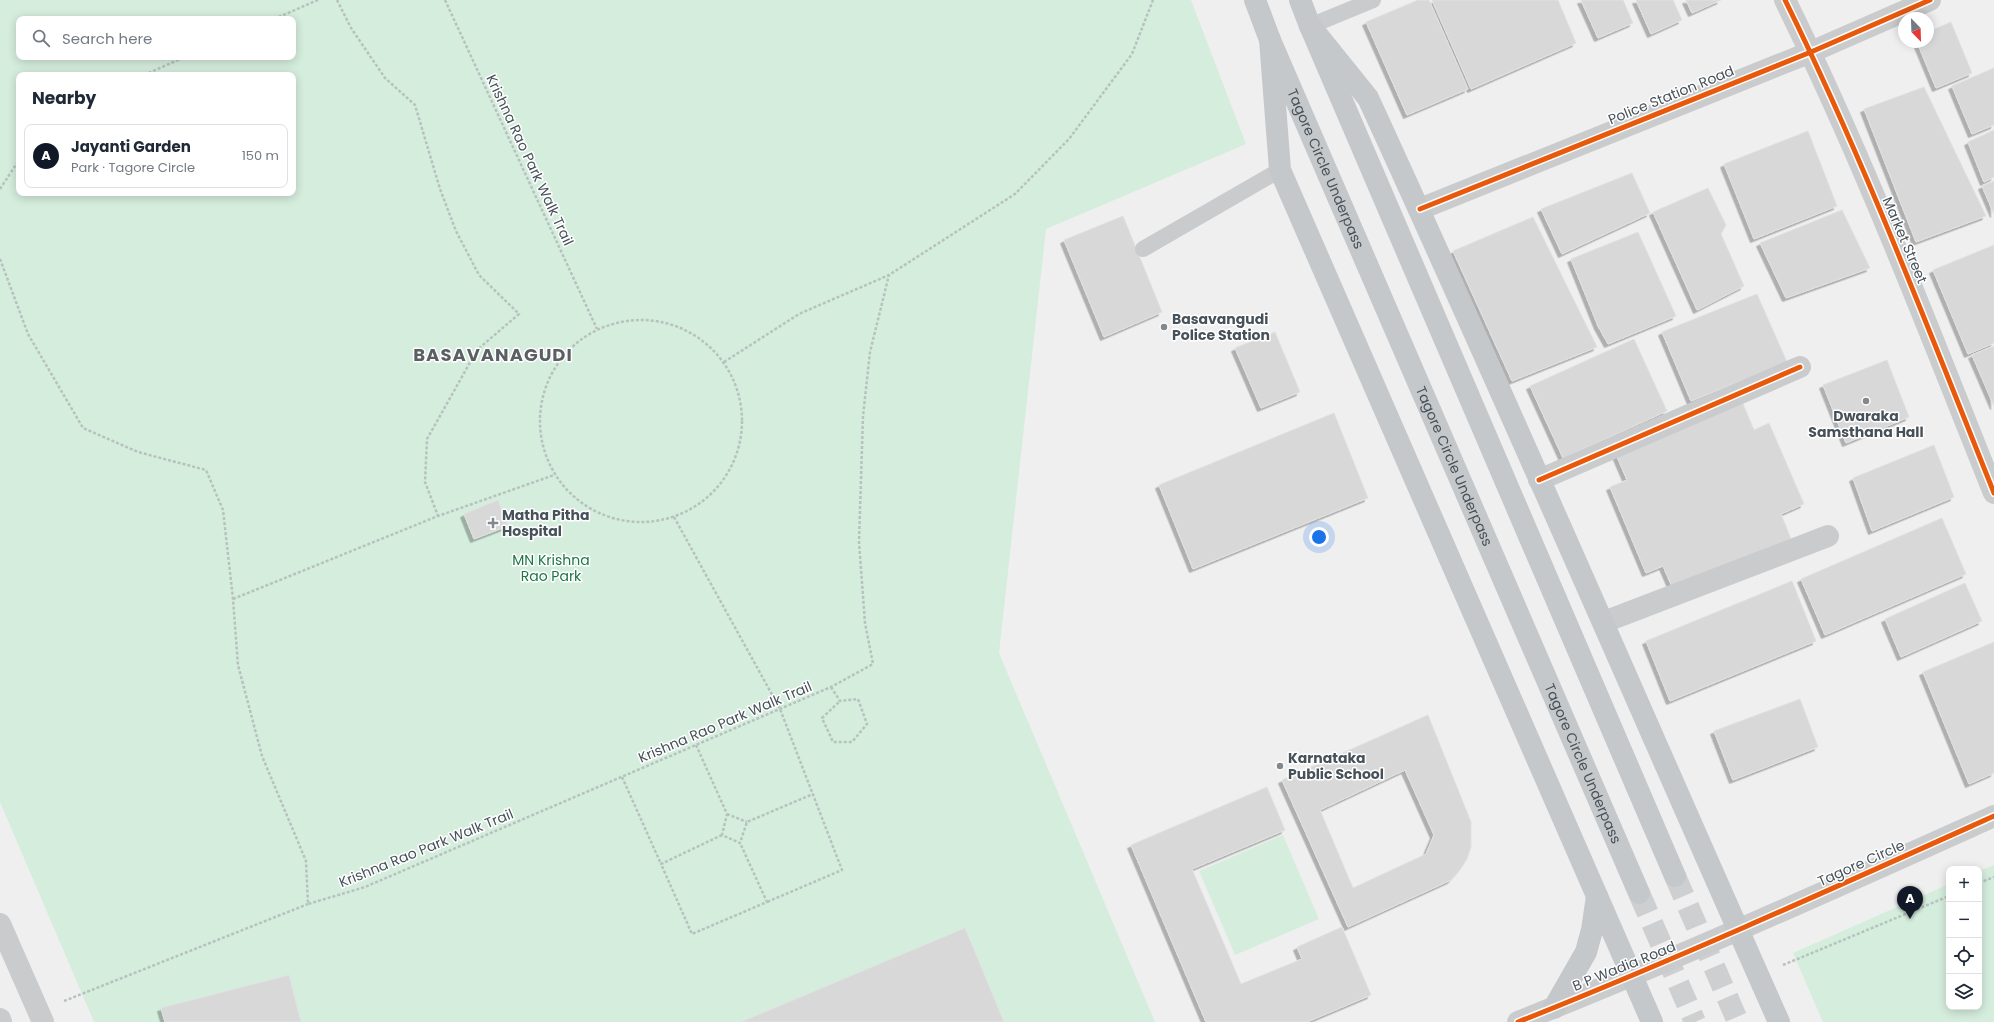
<!DOCTYPE html>
<meta charset="utf-8">
<style>
:root{--surface:#fff;--page:#f6f6f7;--text:#1f2937;--muted:#747a83;--line:#e0e1e3;--accent:#111827}
body{margin:0;font-family:Poppins,sans-serif;background:var(--page);color:var(--text)}
.controls{position:absolute;right:12px;bottom:12px;display:grid;overflow:hidden;border-radius:8px;box-shadow:0 2px 10px #0003}
.controls button{width:36px;height:36px;display:grid;place-items:center;padding:0;border:0;border-bottom:1px solid var(--line);background:var(--surface);color:var(--text);font:20px sans-serif}
.compass{position:absolute;left:1898px;top:12px;width:36px;height:36px;border-radius:50%;background:var(--surface);box-shadow:0 2px 10px #0003;rotate:157deg}
.you{position:absolute;left:1319px;top:537px;width:14px;height:14px;margin:-10px;border:3px solid #fff;border-radius:50%;background:#1a73e8;box-shadow:0 0 0 6px #1a73e833}
.badge{display:grid;place-items:center;width:26px;height:26px;border-radius:50%;background:var(--accent);color:#fff;font-size:13px;font-weight:700}
.pin{position:absolute;translate:-50% -33px;filter:drop-shadow(0 1px 2px #0008)}
.pin::after{content:'';position:absolute;top:21px;width:14px;height:12px;background:inherit;clip-path:polygon(0 0,100% 0,50% 100%)}
.list{margin:0;padding:0;list-style:none}
h2{display:flex;justify-content:space-between;align-items:center;height:52px;margin:0;padding:0 16px;font-size:17px}
h2 small{font-size:13px;font-weight:400;color:var(--muted)}
.list li{display:grid;grid-template-columns:26px 1fr auto;gap:12px;align-items:center;box-sizing:border-box;height:64px;margin:0 8px 8px;padding:0 8px;border:1px solid var(--line);border-radius:8px}
.list b{display:block;font-size:15px;white-space:nowrap}
.list p{margin:0;font-size:13px;white-space:nowrap;color:var(--muted)}
.list em{font-size:13px;font-style:normal;color:var(--muted)}
.icon{flex:none;width:22px;height:22px;fill:none;stroke:currentColor;stroke-width:2;stroke-linecap:round;stroke-linejoin:round}
.map{position:relative;flex:none;width:1994px;height:1022px;overflow:hidden}
.search{position:absolute;background:var(--surface);box-shadow:0 2px 10px #0003;left:16px;top:16px;width:280px;height:44px;display:flex;align-items:center;gap:10px;box-sizing:border-box;padding:0 14px;border-radius:8px;color:var(--muted);font-size:15px}
.panel{position:absolute;background:var(--surface);box-shadow:0 2px 10px #0003;left:16px;top:72px;width:280px;height:124px;border-radius:8px}
.map>svg:first-child{display:block}
.green{fill:#d5eddd;fill-rule:evenodd}
.building{fill:#d8d8d9;stroke:#e0e1e2;fill-rule:evenodd;filter:url(#shadow)}
.lines{fill:none;stroke-linecap:round;stroke-linejoin:round}
.primary-tunnel{stroke:#cdcfd1;stroke-width:22;stroke-dasharray:22 11;stroke-linecap:butt}
.path{stroke:#b7c2bf;stroke-width:2.5;stroke-dasharray:3 2;stroke-linecap:butt}
.service{stroke:#c9cbcd;stroke-width:16}
.minor{stroke:#c9cbcd;stroke-width:22}
.tertiary{stroke:#c9cbcd;stroke-width:22}
.secondary{stroke:#c9cbcd;stroke-width:22}
.primary{stroke:#c5c8ca;stroke-width:22}
.cycleway-casing{stroke:#fff;stroke-width:8}
.cycleway{stroke:#e8590c;stroke-width:5}
.poi-dot{fill:#82888e;stroke:#fff;stroke-width:1.5}
.labels{text-anchor:middle;dominant-baseline:central;stroke-width:3;stroke-linejoin:round;paint-order:stroke}
.street-label{font-size:14px;fill:#475159;stroke:#fff}
.poi-label{font-size:14px;font-weight:bold;fill:#475159;stroke:#fff;text-anchor:start}
.park-label{font-size:14px;fill:#1e7547;stroke:#fff}
.district-label{font-size:18px;font-weight:bold;letter-spacing:1px;fill:#5b5e62;stroke:#fff}
</style>
<div class="map">
<svg width="1994" height="1022" viewBox="0 0 1994 1022">
<defs>
<filter id="shadow"><feDropShadow dx="-3.5" dy="3.5" stdDeviation="0" flood-color="#0004"/></filter>
</defs>
<rect width="100%" height="100%" fill="#efefef"/>
<g class="green">
<path d="M0 0H1191L1246 144 1046 229 999 653 1155 1022H94L0 802ZM19 19H293V57H19ZM19 75H293V193H19Z"/>
<polygon points="1283,835 1319,919 1235,955 1199,871"/>
<polygon points="1994,865 1994,1022 1823,1022 1793,953 1949,884 1949,1007 1979,1007 1979,871"/>
</g>
<g class="building">
<polygon points="1418,0 1429,0 1468,89 1407,115 1366,22"/>
<polygon points="1432,0 1558,0 1576,43 1471,89"/>
<polygon points="1581,0 1623,0 1633,23 1598,38"/>
<polygon points="1636,0 1673,0 1682,20 1651,34"/>
<polygon points="1686,0 1721,0 1692,13"/>
<polygon points="1951,22 1972,73 1936,88 1917,42 1928,42 1928,32"/>
<polygon points="1994,68 1994,125 1972,134 1952,86"/>
<polygon points="1924,87 1986,216 1916,242 1864,109"/>
<polygon points="1994,130 1994,177 1984,182 1968,142"/>
<polygon points="1808,131 1837,206 1754,239 1724,164"/>
<polygon points="1632,173 1650,213 1562,254 1541,209"/>
<polygon points="1994,181 1994,214 1982,186"/>
<polygon points="1708,188 1726,225 1721,234 1744,286 1697,310 1653,212"/>
<polygon points="1842,210 1870,268 1786,298 1760,243"/>
<polygon points="1123,216 1162,312 1104,337 1064,240"/>
<polygon points="1533,217 1597,347 1512,381 1453,251"/>
<polygon points="1638,232 1676,316 1608,344 1598,326 1571,259"/>
<polygon points="1994,245 1994,343 1968,354 1933,270"/>
<polygon points="1757,294 1787,362 1691,401 1662,332"/>
<polygon points="1275,332 1300,392 1261,408 1235,348"/>
<polygon points="1634,339 1667,411 1563,458 1530,386"/>
<polygon points="1994,346 1994,406 1972,355"/>
<polygon points="1887,360 1909,417 1846,443 1823,385"/>
<polygon points="1741,399 1754,430 1769,423 1804,504 1781,514 1791,539 1673,589 1663,566 1646,573 1610,487 1627,480 1615,452"/>
<polygon points="1334,413 1368,498 1193,569 1159,485"/>
<polygon points="1934,445 1954,497 1872,531 1853,478"/>
<polygon points="498,500 508,526 474,539 464,514"/>
<polygon points="1942,518 1966,574 1825,635 1801,579"/>
<polygon points="1792,581 1816,641 1670,701 1646,641"/>
<polygon points="1965,583 1982,621 1901,657 1885,619"/>
<polygon points="1994,642 1994,773 1969,784 1923,672"/>
<polygon points="1800,699 1818,747 1733,780 1714,731"/>
<path d="M1428 715 1471 822V847L1467 859 1460 870 1451 880 1348 927 1282 780ZM1405 770 1434 835 1426 854 1353 888 1320 810Z"/>
<polygon points="1267,787 1285,830 1192,869 1241,984 1302,959 1297,947 1342,927 1371,995 1307,1022 1206,1022 1131,845"/>
<polygon points="965,928 1004,1022 741,1022"/>
<polygon points="289,975 301,1022 165,1022 161,1008"/>
</g>
<g class="lines">
<g class="primary-tunnel">
<polyline points="1675,876 1738,1022"/>
<polyline points="1639,893 1695,1022"/>
</g>
<g class="path">
<polyline points="337,0 351,28 385,78 415,105 440,189 456,231 479,275 519,314 477,350 427,439 425,482 438,516"/>
<polyline points="445,0 597,329"/>
<polyline points="274,19 318,0"/>
<polyline points="144,75 185,57"/>
<polyline points="0,189 19,160"/>
<polyline points="0,259 28,334 83,428 138,452 206,470 223,510 233,599 238,665 262,756 306,861 308,904 365,887 831,687 873,664 865,623 859,542 863,416 870,352 889,275"/>
<circle cx="641" cy="421" r="101"/>
<polyline points="724,362 799,314 889,275 1015,194 1069,139 1132,54 1153,0"/>
<polyline points="674,517 780,709 842,870 767,902"/>
<polyline points="233,599 438,516 554,475"/>
<polyline points="831,687 840,701 858,699 867,724 852,742 833,742 822,718 840,701"/>
<polyline points="696,745 727,814 722,835 740,843 747,822 813,794"/>
<polyline points="622,777 661,864"/>
<polyline points="727,814 747,822"/>
<polyline points="722,835 661,864 692,934 767,902 740,843"/>
<polyline points="1979,883 1994,877"/>
<polyline points="1783,965 1949,896"/>
<polyline points="64,1001 308,904"/>
</g>
<g class="service">
<polyline points="1310,26 1373,0"/>
<polyline points="1143,249 1280,170"/>
</g>
<g class="minor">
<path d="M1785 0C1864 160 1928 328 1994 493"/>
<polyline points="1420,209 1811,52 1930,0"/>
<polyline points="1539,480 1800,367"/>
<polyline points="1604,622 1828,536"/>
</g>
<path class="tertiary" d="M1518 1022C1679 958 1836 887 1994 816"/>
<g class="secondary">
<polyline points="0,924 43,1022"/>
<polyline points="0,1019 1,1022"/>
</g>
<g class="primary">
<path id="s1" d="M1255 0 1270 40 1639 893"/>
<polyline points="1300,0 1310,26 1675,876"/>
<path d="M1310 26 1368 98C1509 404 1642 714 1779 1022"/>
<polyline points="1270,40 1280,170 1652,1022"/>
<polyline points="1554,1008 1586,952 1592,930 1597,896"/>
</g>
<g class="cycleway-casing">
<g id="cycleway">
<path d="M1785 0C1864 160 1928 328 1994 493"/>
<polyline points="1420,209 1811,52 1930,0"/>
<polyline points="1539,480 1800,367"/>
<path d="M1518 1022C1679 958 1836 887 1994 816"/>
</g>
</g>
<use href="#cycleway" class="cycleway"/>
</g>
<g class="poi-dot">
<circle cx="1164" cy="327" r="4"/>
<circle cx="1866" cy="401" r="4"/>
<path d="M491 517h4v4h4v4h-4v4h-4v-4h-4v-4h4z"/>
<circle cx="1280" cy="766" r="4"/>
</g>
<g class="labels">
<g class="street-label">
<text transform="translate(1671 95) rotate(-22)">Police Station Road</text>
<text transform="translate(530 160) rotate(65)">Krishna Rao Park Walk Trail</text>
<text stroke="none"><textPath href="#s1" startOffset="183">Tagore Circle Underpass</textPath></text>
<text transform="translate(1905 240) rotate(67)">Market Street</text>
<text stroke="none"><textPath href="#s1" startOffset="507">Tagore Circle Underpass</textPath></text>
<text transform="translate(725 722) rotate(-23)">Krishna Rao Park Walk Trail</text>
<text stroke="none"><textPath href="#s1" startOffset="831">Tagore Circle Underpass</textPath></text>
<text transform="translate(426 848) rotate(-22)">Krishna Rao Park Walk Trail</text>
<text transform="translate(1861 863) rotate(-24)">Tagore Circle</text>
<text transform="translate(1624 966) rotate(-22)">B P Wadia Road</text>
</g>
<g class="poi-label">
<text x="1172" y="319">Basavangudi<tspan x="1172" dy="16">Police Station</tspan></text>
<text x="1866" y="416" text-anchor="middle">Dwaraka<tspan x="1866" dy="16">Samsthana Hall</tspan></text>
<text x="502" y="515">Matha Pitha<tspan x="502" dy="16">Hospital</tspan></text>
<text x="1288" y="758">Karnataka<tspan x="1288" dy="16">Public School</tspan></text>
</g>
<g class="park-label">
<text x="551" y="560">MN Krishna<tspan x="551" dy="16">Rao Park</tspan></text>
</g>
<g class="district-label">
<text x="493" y="354">BASAVANAGUDI</text>
</g>
</g>
</svg>
<div class="controls">
<button>+</button>
<button>−</button>
<button><svg class="icon" aria-label="locate" viewBox="0 0 24 24"><circle cx="12" cy="12" r="6"/><path d="M12 2v4M12 18v4M2 12h4M18 12h4"/></svg></button>
<button><svg class="icon" aria-label="layers" viewBox="0 0 24 24"><path d="M12 4l9 5-9 5-9-5zM3 14l9 5 9-5"/></svg></button>
</div>
<svg class="compass" viewBox="-18 -18 36 36"><path d="M0-13l5 13h-10z" fill="#e53935"/><path d="M0 13l5-13h-10z" fill="#747a83"/></svg>
<div class="you"></div>
<div class="pin badge" style="left:1910px;top:919px">A</div>
<div class="search"><svg class="icon" aria-label="search" viewBox="0 0 24 24"><circle cx="10" cy="10" r="6"/><path d="M15 15l6 6"/></svg>Search here</div>
<section class="panel">
<h2>Nearby<small></small></h2>
<ul class="list">
<li><span class="badge">A</span><div><b>Jayanti Garden</b><p>Park · Tagore Circle</p></div><em>150 m</em></li>
</ul>
</section>
</div>
